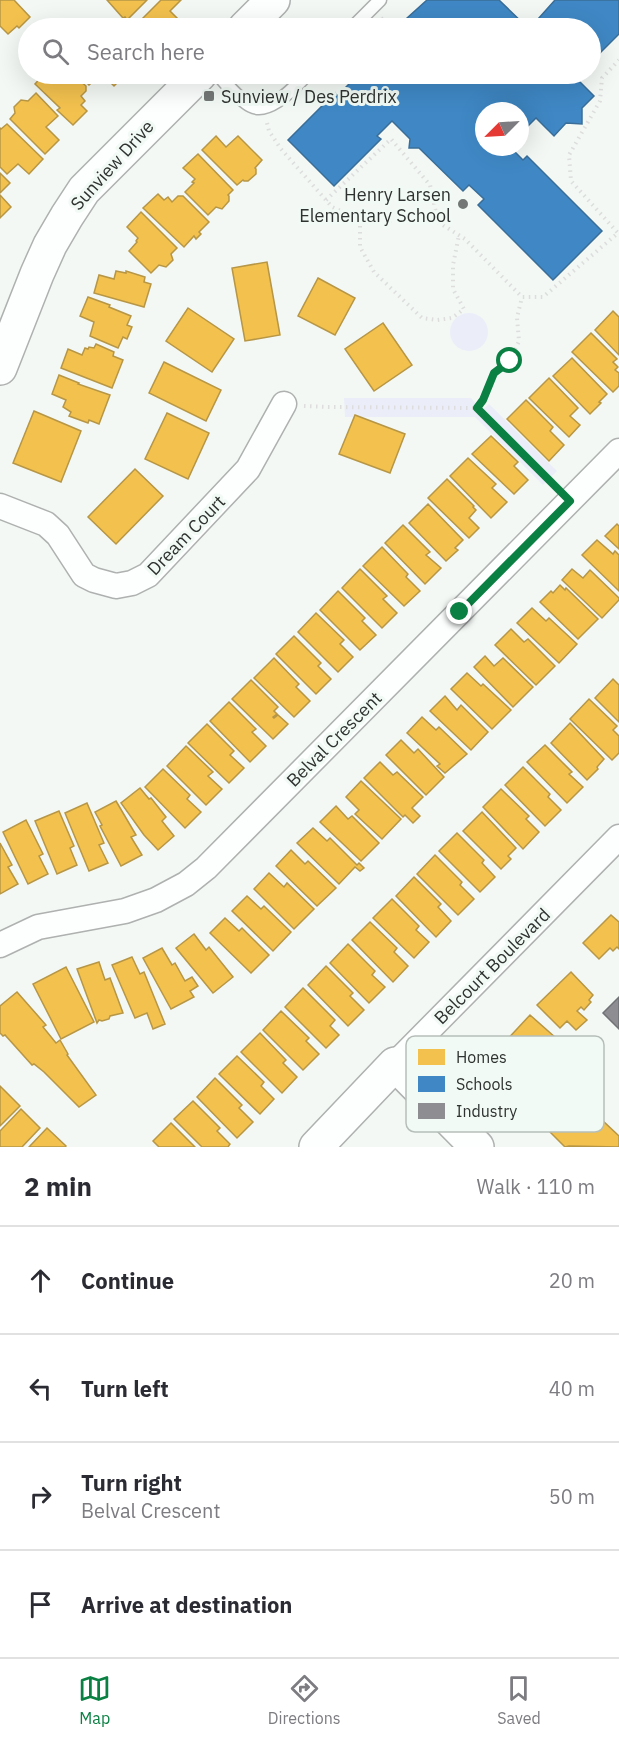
<!DOCTYPE html>
<meta charset="utf-8">
<style>
:root{--surface:#fff;--page:#f7f7f7;--text:#2b2b33;--muted:#7c7c81;--line:#e1e1e2;--accent:#0b8043}
body{margin:0;font-family:"IBM Plex Sans",sans-serif;background:var(--page);color:var(--text)}
.compass{position:absolute;left:475px;top:102px;width:54px;height:54px;border-radius:50%;background:var(--surface);box-shadow:0 6px 24px #0002;rotate:246deg}
.stop{position:absolute;width:18px;height:18px;margin:-14px;border:4px solid #0b8043;border-radius:50%;background:#fff}
.stop.end{background:#0b8043;border-color:#fff;box-shadow:0 2px 6px #0008}
.list{margin:0;padding:0;list-style:none}
h2{display:flex;justify-content:space-between;align-items:center;height:78px;margin:0;padding:0 24px;font-size:26px}
h2 small{font-size:20px;font-weight:400;color:var(--muted)}
.list li{display:grid;grid-template-columns:39px 1fr auto;gap:18px;align-items:center;box-sizing:border-box;height:108px;padding:0 24px;border-top:2px solid var(--line)}
.list b{display:block;font-size:22px;white-space:nowrap}
.list p{margin:0;font-size:20px;white-space:nowrap;color:var(--muted)}
.list em{font-size:20px;font-style:normal;color:var(--muted)}
.icon{flex:none;width:33px;height:33px;fill:none;stroke:currentColor;stroke-width:2;stroke-linecap:round;stroke-linejoin:round}
.map{position:relative;flex:none;width:619px;height:1147px;overflow:hidden}
.search{position:absolute;background:var(--surface);box-shadow:0 6px 24px #0002;left:18px;right:18px;top:18px;height:66px;display:flex;align-items:center;gap:15px;box-sizing:border-box;padding:0 21px;border-radius:33px;color:var(--muted);font-size:22px}
.sheet{height:510px;background:var(--surface)}
nav{display:flex;justify-content:space-around;align-items:center;box-sizing:border-box;height:84px;border-top:2px solid var(--line);background:var(--surface);font-size:16px;color:var(--muted)}
nav a{display:grid;justify-items:center;gap:3px}
nav .on{color:var(--accent)}
.map>svg:first-child{display:block}
.green{fill:#ebeef8}
.homes{fill:#f2c14e;stroke:#b79645;stroke-width:1.5}
.schools{fill:#3f88c5;stroke:#3a6e98;stroke-width:1.5}
.industry{fill:#8d8d92;stroke:#707275;stroke-width:1.5}
.lines{fill:none;stroke-linecap:round;stroke-linejoin:round}
.lane-casing{stroke:#aeb1af;stroke-width:15}
.street-casing{stroke:#aeb1af;stroke-width:27}
.secondary-casing{stroke:#aeb1af;stroke-width:36}
.path{stroke:#dcdddc;stroke-width:4;stroke-dasharray:1.5 4.5;stroke-linecap:butt}
.lane{stroke:#fdfefe;stroke-width:12}
.street{stroke:#fdfefe;stroke-width:24}
.secondary{stroke:#fdfefe;stroke-width:33}
.route{stroke:#0b8043;stroke-width:8}
.poi-dot{fill:#737775;stroke:#f1faf4;stroke-width:2}
.labels{text-anchor:middle;dominant-baseline:central;stroke-width:6;stroke-linejoin:round;paint-order:stroke}
.poi-label{font-size:18px;fill:#2e3230;stroke:#f1faf4;text-anchor:start}
.street-label{font-size:18px;fill:#2e3230;stroke:#f1faf4}
.key{fill:#f1faf4;stroke:#b6beb9;stroke-width:1.5}
.key-label{font-size:16px;fill:#2e3230}
</style>
<div class="map">
<svg width="619" height="1147" viewBox="0 0 619 1147">
<rect width="100%" height="100%" fill="#f3f8f5"/>
<g class="green">
<circle cx="469" cy="332" r="19"/>
<polygon points="344,398 471,398 482,410 489,404 557,471 543,485 475,417 345,417"/>
</g>
<g class="homes">
<polygon points="0,0 14,0 30,17 19,28 17,26 8,34 0,26"/>
<polygon points="107,0 147,0 127,20 125,17 123,18"/>
<polygon points="161,0 181,0 170,11 179,20 170,28 135,28 134,27"/>
<polygon points="44,74 72,74 86,86 86,91 81,96 85,101 81,105 87,111 73,125 57,110 60,108 35,84"/>
<polygon points="78,74 101,74 89,85"/>
<polygon points="102,74 126,74 114,86"/>
<polygon points="36,93 58,116 46,127 59,140 45,154 10,119 15,113 14,107 21,100 28,101"/>
<polygon points="7,124 43,159 29,174 18,164 7,174 0,167 0,128 1,129"/>
<polygon points="216,136 226,147 238,136 262,160 255,168 256,169 256,174 248,181 244,181 243,180 237,185 202,150"/>
<polygon points="198,154 233,190 228,195 229,196 229,201 222,209 216,207 208,215 185,192 194,183 192,182 195,179 183,168"/>
<polygon points="0,173 10,183 0,193"/>
<polygon points="158,194 164,200 168,197 172,202 178,196 183,196 209,222 199,232 201,234 196,239 194,236 184,247 143,208"/>
<polygon points="0,195 11,207 0,218"/>
<polygon points="141,212 177,248 171,254 173,260 166,267 159,265 151,273 129,251 137,242 136,241 138,238 127,227"/>
<polygon points="267,262 280,335 245,341 232,268"/>
<polygon points="116,271 126,273 126,271 145,277 144,282 151,284 144,307 94,293 99,275 114,279"/>
<polygon points="318,278 355,298 335,335 298,316"/>
<polygon points="88,297 110,305 109,307 131,316 127,325 132,327 127,339 123,337 118,348 90,336 94,322 80,316"/>
<polygon points="188,308 234,339 212,372 166,341"/>
<polygon points="613,311 619,317 619,355 595,330"/>
<polygon points="383,323 412,365 374,391 345,349"/>
<polygon points="591,333 617,359 613,362 618,367 615,370 619,373 619,386 613,392 572,352"/>
<polygon points="96,344 114,352 113,356 123,360 112,388 61,368 68,349 82,355 85,348 88,349 89,347 94,348"/>
<polygon points="572,358 607,394 599,402 601,403 590,414 553,376"/>
<polygon points="164,362 221,390 206,421 149,393"/>
<polygon points="59,375 79,383 78,384 110,395 99,424 89,420 88,423 69,416 71,412 63,407 66,400 52,394"/>
<polygon points="549,378 578,408 570,416 580,425 569,437 529,398"/>
<polygon points="526,400 553,427 550,431 564,445 549,461 507,419"/>
<polygon points="34,411 81,431 61,482 13,463"/>
<polygon points="167,413 209,433 188,479 145,459"/>
<polygon points="355,415 405,434 390,473 339,454"/>
<polygon points="491,436 518,462 514,466 528,480 514,494 472,454"/>
<polygon points="468,458 496,484 492,488 507,502 491,518 450,476"/>
<polygon points="135,469 163,496 116,544 88,517"/>
<polygon points="447,479 474,506 473,507 476,510 469,518 479,528 469,538 428,498"/>
<polygon points="428,504 463,540 455,548 458,550 446,561 409,523"/>
<polygon points="617,524 619,526 619,549 605,536"/>
<polygon points="403,525 430,552 426,555 441,568 425,584 385,543"/>
<polygon points="597,540 613,554 615,551 619,555 619,591 582,555"/>
<polygon points="382,547 408,574 406,577 420,591 404,606 363,566"/>
<polygon points="360,569 387,596 383,599 397,613 382,628 342,588"/>
<polygon points="572,569 583,578 590,570 619,598 619,600 602,618 562,580"/>
<polygon points="560,585 565,590 566,588 598,619 578,639 540,602 551,591 553,593"/>
<polygon points="338,591 365,618 362,621 376,635 360,650 320,610"/>
<polygon points="532,608 546,621 549,618 577,644 559,663 517,623"/>
<polygon points="316,613 344,640 340,644 353,657 338,672 298,632"/>
<polygon points="511,629 524,642 528,639 555,666 536,685 495,645"/>
<polygon points="294,636 321,663 318,666 331,679 316,694 276,654"/>
<polygon points="485,656 494,666 503,658 533,687 513,707 474,667"/>
<polygon points="274,658 299,684 296,687 310,701 294,717 254,678"/>
<polygon points="467,673 481,686 483,684 511,710 492,729 451,689"/>
<polygon points="613,679 619,685 619,722 595,698"/>
<polygon points="251,680 278,707 274,711 277,714 273,717 274,718 278,715 288,724 273,739 232,699"/>
<polygon points="445,696 457,710 461,705 488,732 471,750 430,711"/>
<polygon points="589,699 617,726 613,730 619,736 619,753 612,760 570,719"/>
<polygon points="229,702 256,729 252,732 266,746 250,762 210,721"/>
<polygon points="422,717 436,730 439,727 467,754 445,773 437,766 440,764 407,733"/>
<polygon points="570,723 604,759 597,767 598,769 587,780 551,743"/>
<polygon points="207,724 234,751 230,755 244,768 229,783 188,743"/>
<polygon points="401,740 414,753 418,749 444,777 426,795 386,755"/>
<polygon points="545,745 572,772 569,774 583,787 567,803 527,762"/>
<polygon points="186,746 213,772 208,776 222,789 206,805 167,766"/>
<polygon points="380,762 393,775 397,772 423,797 412,808 420,816 413,823 405,815 403,817 364,778"/>
<polygon points="523,767 550,794 548,797 561,810 545,826 505,785"/>
<polygon points="163,769 190,795 187,799 201,812 185,828 145,787"/>
<polygon points="361,781 401,819 382,839 355,814 359,810 346,797"/>
<polygon points="140,788 149,799 151,798 166,817 162,821 174,836 158,850 144,835 121,803"/>
<polygon points="501,789 529,816 526,819 539,832 523,849 483,807"/>
<polygon points="116,801 136,835 131,837 142,855 121,866 100,826 102,825 95,812"/>
<polygon points="87,803 104,843 99,845 108,863 89,871 65,813"/>
<polygon points="336,806 348,819 352,816 379,843 361,861 320,822"/>
<polygon points="59,811 74,846 70,848 77,865 57,874 35,821"/>
<polygon points="482,812 516,848 508,856 511,859 501,869 463,831"/>
<polygon points="26,820 43,854 39,856 48,874 28,884 3,832"/>
<polygon points="313,828 327,841 330,838 357,865 359,863 364,868 360,871 355,867 339,884 297,843"/>
<polygon points="457,833 484,860 482,863 495,877 480,892 439,851"/>
<polygon points="0,843 12,865 8,867 18,884 0,894"/>
<polygon points="291,850 305,864 308,861 336,888 317,906 276,866"/>
<polygon points="435,855 462,882 460,885 474,899 458,915 417,874"/>
<polygon points="269,873 284,887 287,883 314,909 294,929 254,889"/>
<polygon points="414,877 441,904 438,907 451,921 436,937 396,896"/>
<polygon points="247,896 261,909 264,906 291,932 273,951 232,911"/>
<polygon points="392,899 419,926 416,930 429,942 414,958 373,918"/>
<polygon points="611,915 619,922 619,949 617,947 613,951 610,948 599,959 583,943"/>
<polygon points="225,918 239,931 242,928 269,955 251,973 210,933"/>
<polygon points="370,922 397,948 394,952 408,966 393,982 352,940"/>
<polygon points="194,934 206,950 209,947 233,977 213,993 176,948"/>
<polygon points="348,944 375,971 372,975 385,987 369,1003 330,963"/>
<polygon points="162,948 172,965 175,963 185,981 192,977 198,986 190,991 194,997 171,1009 143,958"/>
<polygon points="132,957 140,974 144,972 165,1024 153,1029 147,1013 135,1018 112,965"/>
<polygon points="99,962 105,980 110,978 123,1013 110,1016 109,1019 102,1021 99,1020 97,1023 77,969"/>
<polygon points="326,966 353,993 350,996 364,1010 348,1026 308,985"/>
<polygon points="66,967 94,1022 61,1039 33,984"/>
<polygon points="571,972 593,995 589,1000 591,1002 584,1010 581,1007 577,1011 587,1020 576,1030 567,1021 560,1028 537,1005"/>
<polygon points="303,988 335,1020 330,1026 339,1035 326,1048 285,1007"/>
<polygon points="17,992 46,1025 43,1027 56,1043 60,1040 68,1054 67,1055 96,1095 79,1107 44,1072 34,1064 32,1065 5,1035 3,1036 0,1033 0,1006"/>
<polygon points="281,1011 309,1038 306,1041 319,1054 303,1070 263,1030"/>
<polygon points="530,1015 556,1038 530,1067 504,1043"/>
<polygon points="260,1033 286,1060 283,1063 297,1077 282,1093 241,1052"/>
<polygon points="237,1056 264,1082 261,1086 274,1099 260,1114 219,1074"/>
<polygon points="215,1078 242,1105 239,1108 253,1122 237,1138 197,1097"/>
<polygon points="0,1086 20,1106 0,1126"/>
<polygon points="193,1101 220,1128 217,1131 230,1144 228,1147 202,1147 174,1119"/>
<polygon points="579,1102 601,1124 603,1121 619,1136 619,1147 569,1146 565,1147 550,1132"/>
<polygon points="21,1109 40,1128 22,1147 0,1147 0,1131"/>
<polygon points="171,1123 195,1147 159,1147 153,1141"/>
<polygon points="47,1128 66,1146 65,1147 29,1147"/>
</g>
<g class="schools">
<polygon points="427,0 499,0 528,28 396,28"/>
<polygon points="555,0 619,0 619,34 590,63 590,28 530,28"/>
<polygon points="352,74 572,74 594,96 582,108 582,124 566,123 554,136 536,118 520,134 520,111 484,111 484,147 510,147 523,160 527,156 602,231 553,280 478,205 484,199 469,185 463,191 419,148 409,148 410,139 392,121 377,136 381,139 334,186 288,140 335,93 337,96 352,81 349,77"/>
</g>
<polygon class="industry" points="619,997 619,1029 603,1013"/>
<g class="lines">
<g class="lane-casing">
<g id="lane">
<polyline points="352,28 380,0"/>
<path d="M217 74C227 84 238 99 251 106 270 116 296 85 308 74"/>
</g>
</g>
<g class="street-casing">
<g id="street">
<polyline points="0,506 46,524 58,535 84,575 94,580 116,586 132,583 148,575 248,469 284,404"/>
<polyline points="0,945 38,927 125,911 156,900 186,884 206,868 619,451"/>
<polyline points="395,1064 619,837"/>
</g>
</g>
<g class="secondary-casing">
<g id="secondary">
<polyline points="245,28 273,0"/>
<polyline points="0,368 37,274 50,245 67,216 84,190 200,74"/>
<polyline points="316,1147 395,1064 477,1147"/>
</g>
</g>
<g class="path">
<polyline points="381,18 391,28"/>
<polyline points="267,123 269,131 281,149 332,207 360,220 438,222 465,239 522,297 543,297 618,233 571,181 569,155 600,101 602,78 619,60"/>
<polyline points="326,200 391,139 430,185 438,222"/>
<polyline points="360,220 360,247 374,272 422,318 437,320 452,318 464,309 453,289 453,265 459,235"/>
<polyline points="304,406 328,407 477,408 555,485"/>
<polyline points="477,408 483,400 494,373 510,361 519,341 517,318 522,297"/>
</g>
<use href="#lane" class="lane"/>
<use href="#street" class="street"/>
<use href="#secondary" class="secondary"/>
</g>
<g class="lines">
<polyline class="route" points="460,612 570,501 477,408 483,400 494,373 510,361"/>
</g>
<g class="poi-dot">
<rect x="203" y="90" width="12" height="12" rx="3"/>
<circle cx="463" cy="204" r="6"/>
</g>
<g class="labels">
<g class="poi-label">
<text x="221" y="96">Sunview / Des Perdrix</text>
<text x="451" y="194" text-anchor="end">Henry Larsen<tspan x="451" dy="21">Elementary School</tspan></text>
</g>
<g class="street-label">
<text transform="translate(112 165) rotate(-48)">Sunview Drive</text>
<text transform="translate(186 535) rotate(-46)">Dream Court</text>
<text transform="translate(334 739) rotate(-45)">Belval Crescent</text>
<text transform="translate(492 966) rotate(-45)">Belcourt Boulevard</text>
</g>
</g>
<rect x="406" y="1036" width="198" height="96" rx="9" class="key"/>
<rect x="418" y="1049" width="27" height="16" fill="#f2c14e"/>
<rect x="418" y="1076" width="27" height="16" fill="#3f88c5"/>
<rect x="418" y="1103" width="27" height="16" fill="#8d8d92"/>
<g class="key-label">
<text x="456" y="1063">Homes</text>
<text x="456" y="1090">Schools</text>
<text x="456" y="1117">Industry</text>
</g>
</svg>
<svg class="compass" viewBox="-18 -18 36 36"><path d="M0-13l5 13h-10z" fill="#e53935"/><path d="M0 13l5-13h-10z" fill="#7c7c81"/></svg>
<div class="stop" style="left:510px;top:361px"></div>
<div class="stop end" style="left:460px;top:612px"></div>
<div class="search"><svg class="icon" aria-label="search" viewBox="0 0 24 24"><circle cx="10" cy="10" r="6"/><path d="M15 15l6 6"/></svg>Search here</div>
</div>
<section class="sheet">
<h2>2 min<small>Walk · 110 m</small></h2>
<ul class="list">
<li><svg class="icon" aria-label="ahead" viewBox="0 0 24 24"><path d="M12 20V5M6 11l6-6 6 6"/></svg><div><b>Continue</b></div><em>20 m</em></li>
<li><svg class="icon" aria-label="left" viewBox="0 0 24 24"><path d="M17 20v-9H6M10 6l-5 5 5 5"/></svg><div><b>Turn left</b></div><em>40 m</em></li>
<li><svg class="icon" aria-label="right" viewBox="0 0 24 24"><path d="M7 20v-9h11M14 6l5 5-5 5"/></svg><div><b>Turn right</b><p>Belval Crescent</p></div><em>50 m</em></li>
<li><svg class="icon" aria-label="arrive" viewBox="0 0 24 24"><path d="M6 21V4h12l-3 4 3 4H6"/></svg><div><b>Arrive at destination</b></div></li>
</ul>
</section>
<nav>
<a class="on"><svg class="icon" aria-label="map" viewBox="0 0 24 24"><path d="M3 6l6-2 6 2 6-2v14l-6 2-6-2-6 2zM9 4v14M15 6v14"/></svg>Map</a>
<a><svg class="icon" aria-label="directions" viewBox="0 0 24 24"><path d="M12 3l9 9-9 9-9-9zM9 14v-3h6M13 9l2 2-2 2"/></svg>Directions</a>
<a><svg class="icon" aria-label="saved" viewBox="0 0 24 24"><path d="M7 4h10v16l-5-4-5 4z"/></svg>Saved</a>
</nav>
